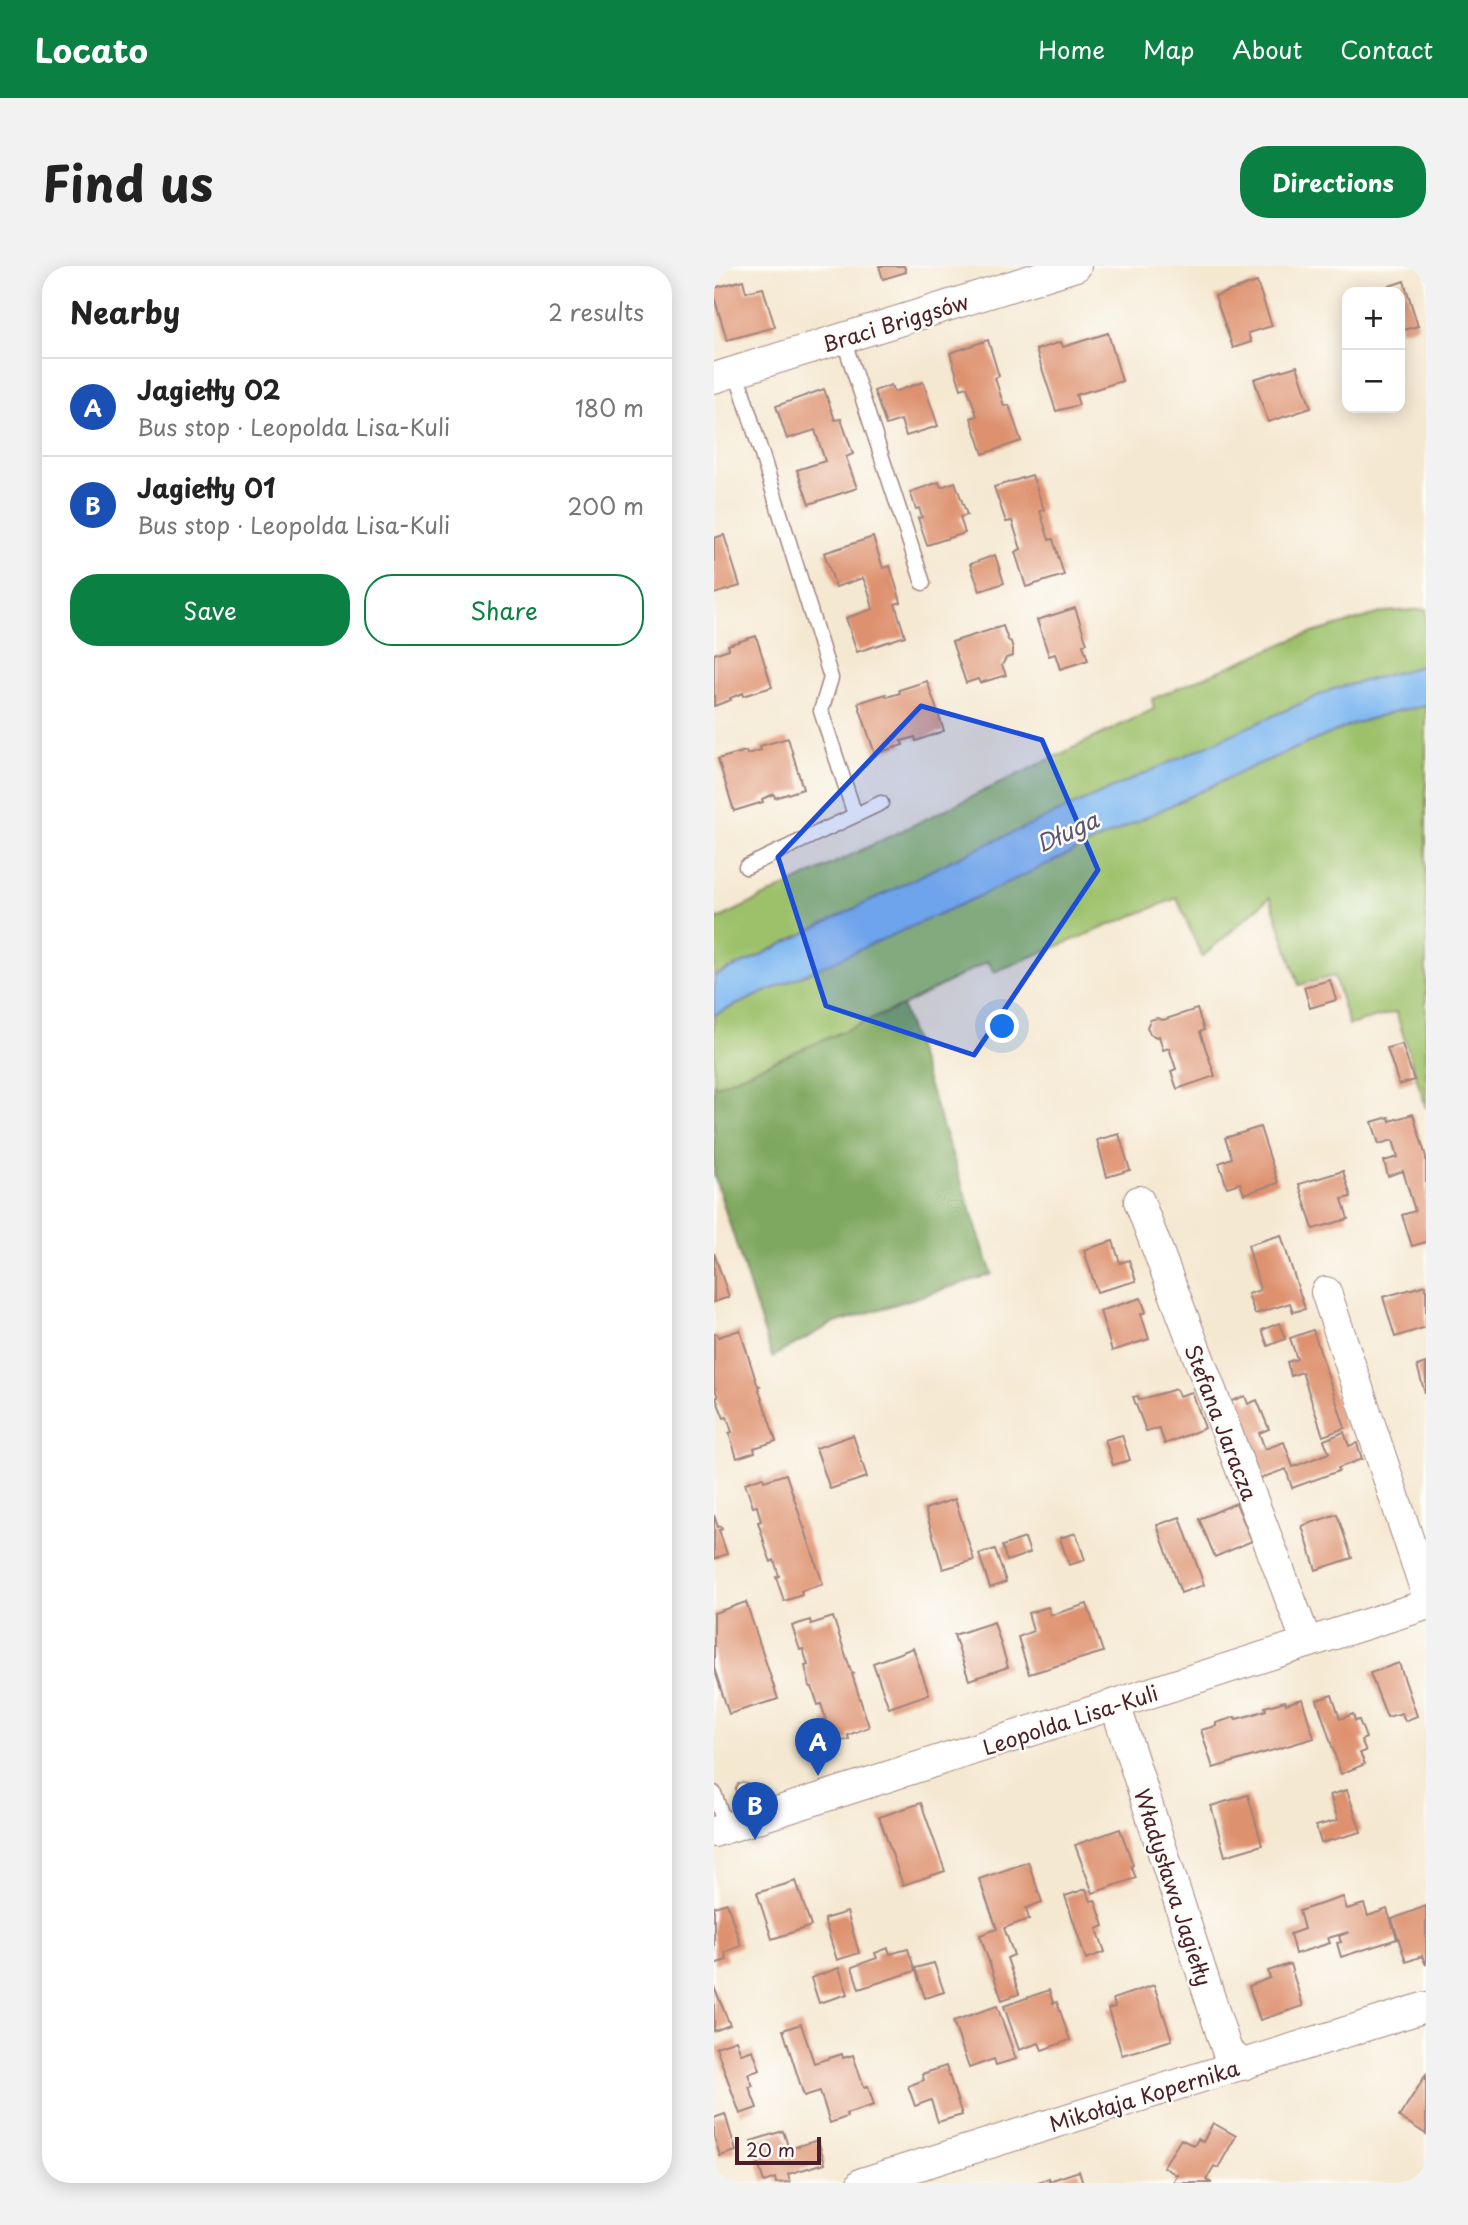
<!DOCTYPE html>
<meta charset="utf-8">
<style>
:root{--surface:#fff;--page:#f2f2f2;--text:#222;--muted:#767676;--line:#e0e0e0;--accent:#0b8043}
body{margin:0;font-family:"Playpen Sans",sans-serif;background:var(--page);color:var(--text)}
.controls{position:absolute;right:21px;top:21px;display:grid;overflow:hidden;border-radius:14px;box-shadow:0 4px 18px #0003}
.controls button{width:63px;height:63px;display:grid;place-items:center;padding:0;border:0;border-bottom:2px solid var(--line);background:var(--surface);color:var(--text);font:35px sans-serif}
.scale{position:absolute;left:21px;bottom:18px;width:86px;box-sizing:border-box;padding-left:7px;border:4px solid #4a1f2b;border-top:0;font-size:19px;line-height:24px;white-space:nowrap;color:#4a1f2b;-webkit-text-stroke:5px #fdfcf7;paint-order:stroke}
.you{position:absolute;left:289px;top:761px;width:24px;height:24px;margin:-18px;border:5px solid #fff;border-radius:50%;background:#1a73e8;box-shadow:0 0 0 10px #1a73e833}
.badge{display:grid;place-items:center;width:46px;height:46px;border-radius:50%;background:var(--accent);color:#fff;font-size:23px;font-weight:700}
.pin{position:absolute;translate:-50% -58px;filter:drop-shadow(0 2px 4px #0008)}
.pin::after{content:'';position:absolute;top:37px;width:24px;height:21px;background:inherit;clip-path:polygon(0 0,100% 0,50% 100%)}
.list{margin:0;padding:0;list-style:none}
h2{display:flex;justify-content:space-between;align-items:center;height:91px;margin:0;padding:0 28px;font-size:30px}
h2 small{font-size:23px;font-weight:400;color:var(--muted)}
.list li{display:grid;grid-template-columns:46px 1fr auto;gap:21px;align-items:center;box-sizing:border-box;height:98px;padding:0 28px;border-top:2px solid var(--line)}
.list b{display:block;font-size:26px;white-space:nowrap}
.list p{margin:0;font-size:23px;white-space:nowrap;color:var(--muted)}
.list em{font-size:23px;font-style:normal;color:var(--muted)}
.actions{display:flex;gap:14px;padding:21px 28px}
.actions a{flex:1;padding:16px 0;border:2px solid var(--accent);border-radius:28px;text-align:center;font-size:24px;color:var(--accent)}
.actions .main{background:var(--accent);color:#fff}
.map{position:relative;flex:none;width:712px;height:1917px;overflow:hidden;border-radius:28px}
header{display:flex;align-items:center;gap:42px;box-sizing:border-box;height:98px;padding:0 35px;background:var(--accent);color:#fff}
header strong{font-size:33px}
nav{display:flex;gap:38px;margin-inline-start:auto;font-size:24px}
.intro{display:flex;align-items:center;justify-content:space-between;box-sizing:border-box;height:168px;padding:0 42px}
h1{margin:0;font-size:49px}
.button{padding:18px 32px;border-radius:28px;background:var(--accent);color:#fff;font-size:24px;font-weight:700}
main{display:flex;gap:42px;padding:0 42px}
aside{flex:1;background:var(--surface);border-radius:28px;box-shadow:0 4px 18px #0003}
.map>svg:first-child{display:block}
.green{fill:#9dc16b;stroke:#74704b;stroke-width:2}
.forest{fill:#7ea75f;stroke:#646345;stroke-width:2}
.water{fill:#81b9f1;stroke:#666c8e;stroke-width:2}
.building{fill:#de916e}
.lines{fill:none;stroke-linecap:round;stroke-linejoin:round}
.lane-casing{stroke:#a0847e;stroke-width:17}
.street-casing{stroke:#a0847e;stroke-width:32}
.lane{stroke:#fff;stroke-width:14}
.street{stroke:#fff;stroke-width:30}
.marked{fill:#1d4ed8;fill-opacity:0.2;stroke:#1d4ed8;stroke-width:5;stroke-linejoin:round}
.labels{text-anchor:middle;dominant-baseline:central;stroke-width:5;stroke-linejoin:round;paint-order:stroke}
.street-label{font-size:21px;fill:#4a1f2b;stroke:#fdfcf7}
.water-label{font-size:23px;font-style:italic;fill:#5d5570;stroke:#fdfcf7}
</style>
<header>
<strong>Locato</strong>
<nav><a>Home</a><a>Map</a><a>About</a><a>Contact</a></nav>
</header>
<div class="intro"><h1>Find us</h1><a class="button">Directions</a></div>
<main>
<aside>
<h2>Nearby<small>2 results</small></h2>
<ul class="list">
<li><span class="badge" style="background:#1a4fb4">A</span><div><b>Jagiełły 02</b><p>Bus stop · Leopolda Lisa-Kuli</p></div><em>180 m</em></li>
<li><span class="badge" style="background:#1a4fb4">B</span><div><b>Jagiełły 01</b><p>Bus stop · Leopolda Lisa-Kuli</p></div><em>200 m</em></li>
</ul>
<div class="actions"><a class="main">Save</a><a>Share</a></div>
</aside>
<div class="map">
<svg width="712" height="1917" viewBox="0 0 712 1917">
<rect width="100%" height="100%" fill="#fdfcf7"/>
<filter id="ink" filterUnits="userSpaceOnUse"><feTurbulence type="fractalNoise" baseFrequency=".0143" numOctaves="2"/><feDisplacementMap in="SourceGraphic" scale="14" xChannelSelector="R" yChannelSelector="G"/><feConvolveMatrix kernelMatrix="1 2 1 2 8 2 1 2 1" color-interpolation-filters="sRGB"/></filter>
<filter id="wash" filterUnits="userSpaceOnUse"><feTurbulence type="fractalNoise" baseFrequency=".00686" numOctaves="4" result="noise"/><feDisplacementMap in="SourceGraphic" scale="28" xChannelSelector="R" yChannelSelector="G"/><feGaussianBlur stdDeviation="1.57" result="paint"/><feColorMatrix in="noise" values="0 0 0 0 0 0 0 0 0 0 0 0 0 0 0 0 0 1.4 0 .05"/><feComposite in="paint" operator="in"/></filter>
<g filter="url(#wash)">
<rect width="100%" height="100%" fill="#f5e8d1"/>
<polygon class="green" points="712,343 712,842 682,746 635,759 620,710 585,719 556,631 488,691 463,632 280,706 274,695 188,740 0,821 0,655 440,443 438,433 585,371 670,346"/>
<polygon class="forest" points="188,740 278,1008 118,1058 58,1091 0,909 0,821"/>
<polygon class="water" points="707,400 712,400 712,440 683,445 639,458 538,501 270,628 0,749 0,710 41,692 238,594 619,423"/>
<g id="blocks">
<g class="building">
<polygon points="165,0 190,0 192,6 169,13"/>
<polygon points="29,14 32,26 49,22 61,61 13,74 0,31 0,22"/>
<polygon points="690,15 704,60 686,65 686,26 658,26"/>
<polygon points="543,16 558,60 534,67 537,76 519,82 501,30"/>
<polygon points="394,67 408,115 362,129 365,139 342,145 322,84 347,76 349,81"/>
<polygon points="274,74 285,110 281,112 290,140 295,139 307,175 269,188 257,152 263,150 258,135 253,121 247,123 236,87"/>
<polygon points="583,100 597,142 554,156 540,113"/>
<polygon points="209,116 224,160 192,170 187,154 172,159 160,125 177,119 180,126"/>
<polygon points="110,123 121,154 127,153 139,188 132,191 143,222 95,238 83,204 111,195 101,164 73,173 62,140"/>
<polygon points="318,209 330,244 326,245 335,274 339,273 350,309 312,321 301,286 307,283 298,255 292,256 280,221"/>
<polygon points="225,216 227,221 241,216 253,249 246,251 251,267 213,279 204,252 208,251 205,242 202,243 196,226"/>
<polygon points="10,269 26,320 0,328 0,272"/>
<polygon points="159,271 169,302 176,300 187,336 181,338 191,370 143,386 132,352 159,343 155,327 149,312 122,321 110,287"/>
<polygon points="281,289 290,317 266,325 256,298"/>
<polygon points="361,342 373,377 369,379 374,394 346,403 341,388 335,390 323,354"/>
<polygon points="289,360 294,374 297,376 299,383 299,390 292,392 288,399 292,409 266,417 264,413 252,417 238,376"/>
<polygon points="42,370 58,421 29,430 29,427 16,432 17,434 0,440 0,388 15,383 14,379"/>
<polygon points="213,415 230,465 202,475 201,471 195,473 187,475 189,479 161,488 144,437 172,428 173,431 186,427 185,424"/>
<polygon points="74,472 89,523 61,532 60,528 48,533 49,536 20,545 4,493 32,485 33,488 47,484 46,480"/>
<polygon points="616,714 622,734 596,742 590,721"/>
<polygon points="483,743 490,764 486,766 501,810 463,823 457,805 462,803 455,782 449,784 445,770 442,771 436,768 433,761 436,754 443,752 449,754"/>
<polygon points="688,778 700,814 685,819 673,782"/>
<polygon points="699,848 712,891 712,976 698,980 688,949 701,945 689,905 674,910 670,895 684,891 679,874 665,878 658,856 675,851 676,855"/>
<polygon points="546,861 564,917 530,928 526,917 513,921 505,897 518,892 511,872"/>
<polygon points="405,868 416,904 393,911 383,874"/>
<polygon points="629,905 637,931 628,933 634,953 599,963 585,918"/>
<polygon points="567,969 591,1043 579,1046 576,1037 541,1048 534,1028 546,1024 534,979"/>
<polygon points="399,975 406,997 415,994 422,1015 383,1026 370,984"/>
<polygon points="0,987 15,1031 0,1036"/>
<polygon points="712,1019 712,1061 681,1071 669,1031"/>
<polygon points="427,1032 432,1046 427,1048 435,1073 398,1085 386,1045"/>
<polygon points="565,1057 571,1073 554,1080 548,1064"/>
<polygon points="26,1064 43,1118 46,1120 44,1121 62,1175 40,1182 41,1186 23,1192 15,1167 18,1166 13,1151 10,1152 2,1132 4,1131 0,1120 0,1068 3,1068 4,1071"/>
<polygon points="599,1064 631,1162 609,1170 588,1106 577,1110 573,1096 583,1093 576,1072"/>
<polygon points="712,1097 712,1127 711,1127 703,1100"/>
<polygon points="462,1123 465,1130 478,1126 491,1162 451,1178 445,1162 432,1165 419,1131 424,1130 425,1134"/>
<polygon points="531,1130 534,1138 543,1134 555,1163 545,1167 551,1183 570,1176 579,1201 615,1187 610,1174 630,1166 635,1180 643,1177 648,1193 624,1202 625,1205 578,1222 572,1203 539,1215 512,1137"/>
<polygon points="139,1169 153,1211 116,1223 102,1182"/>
<polygon points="408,1169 416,1194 399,1199 391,1174"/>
<polygon points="72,1208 90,1262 92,1262 91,1264 109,1318 87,1325 88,1329 70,1335 62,1311 65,1310 60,1294 57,1296 49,1275 50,1275 44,1256 47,1255 43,1240 39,1241 31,1217 49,1211 50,1215"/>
<polygon points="241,1233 260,1294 229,1303 211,1243"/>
<polygon points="522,1237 538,1275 501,1291 485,1253"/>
<polygon points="623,1248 638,1292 602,1304 588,1260"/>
<polygon points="0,1249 4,1261 7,1260 8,1263 5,1264 13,1288 0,1293"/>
<polygon points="466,1251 490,1319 467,1327 443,1259"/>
<polygon points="362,1267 371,1294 355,1299 346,1272"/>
<polygon points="311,1272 316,1287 293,1295 288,1280"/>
<polygon points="281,1283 292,1316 276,1322 265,1288"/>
<polygon points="32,1336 64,1433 15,1448 0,1402 0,1347"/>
<polygon points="373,1338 389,1386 315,1408 304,1371 319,1365 314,1347 334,1341 337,1349"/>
<polygon points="119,1351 137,1405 140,1407 138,1408 155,1461 134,1469 135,1473 117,1478 109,1454 112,1453 107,1438 104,1439 98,1421 96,1421 91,1400 94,1399 89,1383 86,1384 78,1360 96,1354 97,1358"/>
<polygon points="280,1356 294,1401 255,1414 240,1369"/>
<polygon points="199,1382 215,1428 175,1442 159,1397"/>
<polygon points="685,1397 703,1450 691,1455 688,1447 673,1451 656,1407"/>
<polygon points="618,1429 626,1453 639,1448 641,1455 645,1454 652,1472 647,1474 652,1485 646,1487 651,1498 627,1508 603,1434"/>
<polygon points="588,1433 600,1472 499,1502 487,1464 502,1460 502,1457 521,1451 522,1453 537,1449 552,1444 551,1441 571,1435 572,1438"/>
<polygon points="633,1524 647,1566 607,1577 602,1560 624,1554 616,1529"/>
<polygon points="534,1529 548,1579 511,1590 497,1540"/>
<polygon points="207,1537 231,1605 189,1619 165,1551"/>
<polygon points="406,1563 419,1599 417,1600 422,1612 379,1627 361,1579"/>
<polygon points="314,1596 328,1636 312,1642 315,1653 290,1662 300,1689 293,1692 305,1728 288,1734 266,1669 283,1663 265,1613"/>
<polygon points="82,1615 97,1660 58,1673 43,1627"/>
<polygon points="372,1623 377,1635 381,1634 390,1660 383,1663 391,1686 372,1693 351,1630"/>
<polygon points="629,1631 633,1643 650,1638 654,1650 673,1643 683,1673 627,1691 623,1677 627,1676 625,1670 635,1666 614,1672 616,1677 581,1688 576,1668 590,1663 585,1645"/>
<polygon points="13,1637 27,1680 11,1686 13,1694 0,1698 0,1641"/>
<polygon points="712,1640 712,1699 708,1690 692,1696 678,1653"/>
<polygon points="133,1646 145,1687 123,1694 110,1653"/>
<polygon points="174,1682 176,1688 194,1683 201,1705 145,1723 138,1701 163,1692 161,1687"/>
<polygon points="220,1697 230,1726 211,1732 201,1702"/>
<polygon points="576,1698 589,1740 546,1754 535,1720 556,1712 554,1705"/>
<polygon points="125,1702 134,1728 105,1737 97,1712"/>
<polygon points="440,1719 458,1774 408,1789 394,1743 401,1741 399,1733"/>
<polygon points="0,1721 16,1759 0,1765"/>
<polygon points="335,1724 339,1737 343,1736 356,1774 328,1784 325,1777 305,1784 290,1740"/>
<polygon points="283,1740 302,1793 282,1799 280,1793 255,1802 239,1755"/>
<polygon points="87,1758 100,1797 128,1788 129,1792 139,1789 150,1821 154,1820 160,1839 132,1848 133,1851 116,1857 106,1825 90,1830 69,1764"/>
<polygon points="22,1774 27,1788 39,1784 46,1804 34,1808 39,1820 35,1821 43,1842 26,1848 2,1781"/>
<polygon points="232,1800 248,1849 224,1856 217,1834 201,1840 194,1820 210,1814 208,1808"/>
<polygon points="712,1809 712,1868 685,1851"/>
<polygon points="11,1848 22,1885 6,1890 0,1870 0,1852"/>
<polygon points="499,1857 522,1870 504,1902 500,1900 492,1914 498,1917 459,1917 463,1909 449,1901 460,1884 467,1873 480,1880 484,1873 489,1876"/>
<polygon points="69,1865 75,1883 104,1874 111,1897 74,1908 76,1916 62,1917 61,1912 50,1916 37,1875"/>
<polygon points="365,1905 369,1917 322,1917 335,1912 335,1915"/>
</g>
</g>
</g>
<g filter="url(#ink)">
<use href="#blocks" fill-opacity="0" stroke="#a0847e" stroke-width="2"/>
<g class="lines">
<g class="lane-casing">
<g id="lane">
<polyline points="129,72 209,317"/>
<polyline points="22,105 117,412 107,445 141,549"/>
<polyline points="32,601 167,537"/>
<polyline points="29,1524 38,1554"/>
<polyline points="0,1527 12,1562"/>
</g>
</g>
<g class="street-casing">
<g id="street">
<polyline points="0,112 362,0"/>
<polyline points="425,935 593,1377"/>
<polyline points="612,1026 712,1326"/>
<polyline points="401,1438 513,1785 529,1799"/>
<polyline points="0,1566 712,1339"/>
<polyline points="148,1917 712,1741"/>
</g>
</g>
<use href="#lane" class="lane"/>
<use href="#street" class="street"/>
</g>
</g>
<path class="marked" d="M207 440 328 474 384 604 260 789 112 740 64 591Z"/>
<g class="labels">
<g class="street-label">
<text transform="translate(181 56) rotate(-17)">Braci Briggsów</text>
<text transform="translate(508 1156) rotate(69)">Stefana Jaracza</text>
<text transform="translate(356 1453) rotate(-18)">Leopolda Lisa-Kuli</text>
<text transform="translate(460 1621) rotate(72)">Władysława Jagiełły</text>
<text transform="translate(430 1829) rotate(-17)">Mikołaja Kopernika</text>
</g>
<g class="water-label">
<text transform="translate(353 565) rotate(-25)">Długa</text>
</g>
</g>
</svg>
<div class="controls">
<button>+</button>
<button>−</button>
</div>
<div class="scale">20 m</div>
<div class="you"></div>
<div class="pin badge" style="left:104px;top:1510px;background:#1a4fb4">A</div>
<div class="pin badge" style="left:41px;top:1574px;background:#1a4fb4">B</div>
</div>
</main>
